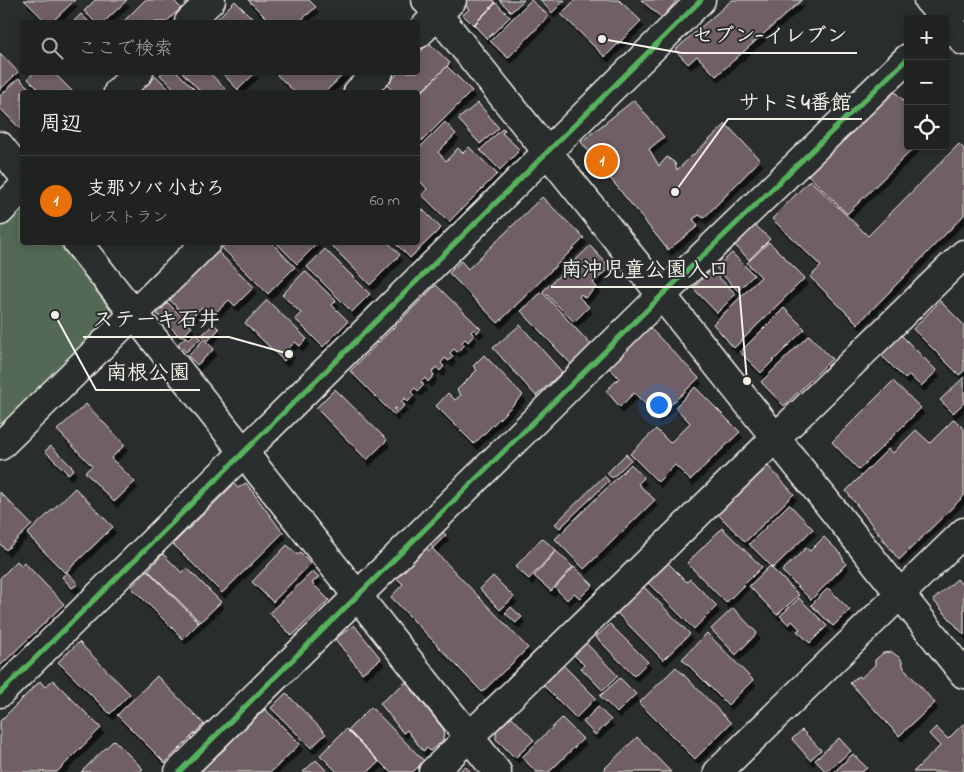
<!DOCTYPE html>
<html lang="ja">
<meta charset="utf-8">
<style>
:root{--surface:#202222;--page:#282a2a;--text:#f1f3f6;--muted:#a2a4a5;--line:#3d3f40;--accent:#ffd166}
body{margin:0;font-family:"Indie Flower","Klee One",sans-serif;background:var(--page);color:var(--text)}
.controls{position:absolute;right:15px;top:15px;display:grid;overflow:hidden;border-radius:5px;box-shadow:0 2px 8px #0003}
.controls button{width:45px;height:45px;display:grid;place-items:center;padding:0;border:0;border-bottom:1px solid var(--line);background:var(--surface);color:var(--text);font:25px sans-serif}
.you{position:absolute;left:658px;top:404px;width:18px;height:18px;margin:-12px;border:4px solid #fff;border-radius:50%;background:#1a73e8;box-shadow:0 0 0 8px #1a73e833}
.badge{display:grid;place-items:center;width:32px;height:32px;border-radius:50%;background:var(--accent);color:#fff;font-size:16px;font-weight:700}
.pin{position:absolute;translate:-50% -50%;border:2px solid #fff;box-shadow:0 1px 5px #0006}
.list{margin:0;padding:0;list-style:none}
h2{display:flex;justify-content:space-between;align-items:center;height:65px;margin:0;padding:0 20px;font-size:21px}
h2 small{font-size:16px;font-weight:400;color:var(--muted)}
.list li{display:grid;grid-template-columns:32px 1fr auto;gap:15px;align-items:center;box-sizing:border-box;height:90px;padding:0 20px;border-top:1px solid var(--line)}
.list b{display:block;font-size:19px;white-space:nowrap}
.list p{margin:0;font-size:16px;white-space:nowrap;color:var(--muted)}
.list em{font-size:16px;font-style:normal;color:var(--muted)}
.icon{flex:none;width:28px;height:28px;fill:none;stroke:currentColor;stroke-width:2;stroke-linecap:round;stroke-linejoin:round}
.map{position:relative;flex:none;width:964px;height:772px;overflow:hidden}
.search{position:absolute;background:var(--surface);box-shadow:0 2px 8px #0003;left:20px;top:20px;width:400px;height:55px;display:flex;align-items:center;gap:12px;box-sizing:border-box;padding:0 18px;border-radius:5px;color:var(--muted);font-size:19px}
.panel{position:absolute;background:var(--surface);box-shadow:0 2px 8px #0003;left:20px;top:90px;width:400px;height:155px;border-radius:5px}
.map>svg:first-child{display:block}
.green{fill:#536955;stroke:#a4ad9e}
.building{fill:#705f66;stroke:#f4f1e8;filter:url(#shadow)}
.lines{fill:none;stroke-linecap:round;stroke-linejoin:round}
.minor-casing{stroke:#f4f1e8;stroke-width:31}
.minor{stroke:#2a2d2e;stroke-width:28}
.cycleway-casing{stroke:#2a2d2e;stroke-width:8}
.cycleway{stroke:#56b35d;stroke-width:5}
.leader{fill:none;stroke:#f4f1e8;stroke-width:2}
.callout-dot{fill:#f4f1e8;stroke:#2a2d2e;stroke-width:2}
.callout-label{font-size:21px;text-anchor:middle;font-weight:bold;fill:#f4f1e8;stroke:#2a2d2e;stroke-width:4;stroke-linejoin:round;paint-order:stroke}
</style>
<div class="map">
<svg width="964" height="772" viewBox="0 0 964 772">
<defs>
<filter id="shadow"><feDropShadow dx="3" dy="5.5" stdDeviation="0" flood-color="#0009"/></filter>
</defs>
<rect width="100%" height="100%" fill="#2a2d2e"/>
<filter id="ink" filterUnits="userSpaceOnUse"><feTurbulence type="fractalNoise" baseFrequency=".02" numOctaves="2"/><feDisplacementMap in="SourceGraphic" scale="10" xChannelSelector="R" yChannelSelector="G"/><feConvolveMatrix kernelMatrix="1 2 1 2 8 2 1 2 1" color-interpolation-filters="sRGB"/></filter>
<g filter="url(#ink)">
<polygon class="green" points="20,207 22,207 22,242 58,243 110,309 110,322 0,431 0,226"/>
<g class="building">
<polygon points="24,0 75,0 52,22 46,22"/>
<polygon points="95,0 127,0 104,22 95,22 84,11"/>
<polygon points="145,0 173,0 181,8 166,22 123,22"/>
<polygon points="248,0 309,0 316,7 299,22 270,22"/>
<polygon points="468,0 493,0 495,3 473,25 463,15 469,9 464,4"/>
<polygon points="499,0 524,0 511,12"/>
<polygon points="531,0 549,16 508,58 490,41"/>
<polygon points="540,0 565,0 552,13"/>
<polygon points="575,0 619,0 641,21 605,57 561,14"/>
<polygon points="641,0 677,0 662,18"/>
<polygon points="732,0 802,0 716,76 697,56 688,64 675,50"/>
<polygon points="235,1 256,22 216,22 215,21"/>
<polygon points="496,3 510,17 487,39 474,25"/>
<polygon points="81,14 89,22 73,22"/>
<polygon points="429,43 450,63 418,95 418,92 394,92 387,85 399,72 418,72 418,54"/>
<polygon points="0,53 18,72 0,90"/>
<polygon points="447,66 472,91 422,141 418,137 418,96"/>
<polygon points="34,72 53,72 73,92 41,92 28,79"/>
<polygon points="162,72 177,72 197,92 178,92 160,75"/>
<polygon points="182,72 209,72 226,90 224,92 201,92"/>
<polygon points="221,72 256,72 238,90"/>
<polygon points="279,72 346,72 325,92 295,92 277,75"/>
<polygon points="156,76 172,92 139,92"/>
<polygon points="19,78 33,92 22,92 22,131 0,108 0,96"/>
<polygon points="891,88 908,105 908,146 916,146 847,214 805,172"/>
<polygon points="634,100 664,137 649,149 659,166 667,157 675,163 677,170 726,124 760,160 704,218 699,215 693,219 698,226 668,250 581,142"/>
<polygon points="478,103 499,128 480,144 458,119"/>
<polygon points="445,122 456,134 438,152 446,161 458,148 463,153 469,147 497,174 449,222 422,195 427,189 418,179 418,149"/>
<polygon points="503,128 505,130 502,133 519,149 517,151 518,152 500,170 480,150"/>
<polygon points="959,144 964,149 964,215 858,324 810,277 821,266 772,219 810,180 868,236"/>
<polygon points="542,197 584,238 498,323 449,273 461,261 468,269"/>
<polygon points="418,205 441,228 410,258 394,242 418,242"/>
<polygon points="753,223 770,239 749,260 733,243"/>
<polygon points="227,242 271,242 295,267 268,294 222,248"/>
<polygon points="276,242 319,242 297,264"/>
<polygon points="328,242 388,242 400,255 370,285"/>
<polygon points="769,242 805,278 734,348 713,324 761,277 747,263"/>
<polygon points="590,246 610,267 593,283 597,287 585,298 581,294 579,297 589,307 574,322 543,291"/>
<polygon points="215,249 254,287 235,306 229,300 212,316 202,307 189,320 167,297"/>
<polygon points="325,249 370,294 352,312 307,267"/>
<polygon points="732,253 754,275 738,291 716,268"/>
<polygon points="711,270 736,294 717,313 693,288"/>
<polygon points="305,271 336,301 332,305 348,321 323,347 295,319 301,313 282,295"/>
<polygon points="436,285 481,329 477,333 474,329 471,332 474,335 468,342 465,339 462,342 465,345 457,352 454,349 450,353 453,356 449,361 445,358 441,363 444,366 440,371 436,367 432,372 434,375 428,382 425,378 421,382 424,385 418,391 415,388 411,392 414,395 408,402 405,398 401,402 405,405 399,411 395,408 394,409 397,413 394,415 350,371"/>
<polygon points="542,292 591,345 571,364 521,311"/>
<polygon points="267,300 307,339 300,346 295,342 288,349 292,352 284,361 245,323"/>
<polygon points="940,301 964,325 964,371 959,375 913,329"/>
<polygon points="168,303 192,327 181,338 157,314"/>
<polygon points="784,308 805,329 761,373 740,352"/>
<polygon points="214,324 219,329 208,341 202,335"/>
<polygon points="520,325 562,372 536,396 493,348"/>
<polygon points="648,326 699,378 658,417 634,393 620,407 606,391 619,378 607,366"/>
<polygon points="195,333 201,338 186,352 178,344 186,336 189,339"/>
<polygon points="809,335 832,359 784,406 761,382"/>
<polygon points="901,335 937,371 921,386 909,375 905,379 881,355"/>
<polygon points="204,339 214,349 197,365 188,356"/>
<polygon points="484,355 523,395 474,444 436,406 448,393 455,400 461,395 457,390 477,370 473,366"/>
<polygon points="964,377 964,403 953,413 940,400"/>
<polygon points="893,381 921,408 859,470 832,442"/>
<polygon points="695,387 740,432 690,480 675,465 658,482 630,454 656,429 670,443 690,423 675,407"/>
<polygon points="335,389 387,440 367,460 316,408"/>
<polygon points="86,404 125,445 111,458 135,482 114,502 85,472 92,466 57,430"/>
<polygon points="954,419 964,429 964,496 899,560 846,491 888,449 893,453 916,430 930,443"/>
<polygon points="51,446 74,469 68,474 45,451"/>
<polygon points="626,454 631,460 612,478 607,473"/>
<polygon points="631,464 644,478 638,484 655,500 584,569 555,539"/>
<polygon points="764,466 768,466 794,494 745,542 717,513"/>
<polygon points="604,476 609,481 560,528 555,524"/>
<polygon points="246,483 283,533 222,593 173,544 234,484 238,488"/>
<polygon points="75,488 113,527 65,573 27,534"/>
<polygon points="0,492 32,525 6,550 0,544"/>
<polygon points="789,504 813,529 773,568 749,544"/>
<polygon points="722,528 762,567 726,603 687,563"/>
<polygon points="440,529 446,535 433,548 427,542"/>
<polygon points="824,537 840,553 846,564 811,600 782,571 806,548 810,551"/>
<polygon points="542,538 556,550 529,579 515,567"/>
<polygon points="287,545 298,555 300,552 311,563 273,602 252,582"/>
<polygon points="425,546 429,551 432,548 528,648 482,692 391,597 403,584 394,576"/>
<polygon points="556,551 573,567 551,591 534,576"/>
<polygon points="163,554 182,573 187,568 221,602 200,622 148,570"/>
<polygon points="665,560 687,582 690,579 717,606 694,629 645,580"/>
<polygon points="17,561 21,565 24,562 64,604 0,666 0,578"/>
<polygon points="770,566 799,595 777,615 749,586"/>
<polygon points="574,567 593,585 580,598 574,593 567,600 555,588"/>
<polygon points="147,570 199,623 183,639 131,587"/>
<polygon points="313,571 319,577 312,583 329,600 292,636 269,613"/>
<polygon points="67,572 78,584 72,588 62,577"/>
<polygon points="493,576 514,597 500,610 480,589"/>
<polygon points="957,579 964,587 964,635 933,600"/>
<polygon points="641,584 690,634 663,660 614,610"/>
<polygon points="828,588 850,610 833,626 811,605"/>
<polygon points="799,598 827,626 810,643 797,631 800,629 792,621 789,625 780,616"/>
<polygon points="511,607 522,617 516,623 505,613"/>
<polygon points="733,608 757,633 736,655 711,629"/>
<polygon points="610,624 648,662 634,676 596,637"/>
<polygon points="354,625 381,659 362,673 335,639"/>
<polygon points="707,633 753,680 728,705 682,659"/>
<polygon points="583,640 618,676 603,691 581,668 584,665 571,652"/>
<polygon points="79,642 130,694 110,714 58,662"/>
<polygon points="892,652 901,659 904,668 935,703 899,736 850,683 858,676 861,678 875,665 875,660 883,653"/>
<polygon points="563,665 596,698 576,718 543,685"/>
<polygon points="676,667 731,723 695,759 639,703"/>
<polygon points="157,676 204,724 165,763 117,715"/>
<polygon points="620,678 636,694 617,713 600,696"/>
<polygon points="53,680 101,728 57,772 0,772 0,721 40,681 45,687"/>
<polygon points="406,682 444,730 443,741 430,751 427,748 423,751 407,730 403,733 380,703"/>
<polygon points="286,693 326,734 311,748 271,708"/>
<polygon points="371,707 424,761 413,772 390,772 348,730"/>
<polygon points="598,707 611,720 595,735 583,722"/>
<polygon points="265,709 300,744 271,772 200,772"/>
<polygon points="510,715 534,740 515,758 496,739 496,730"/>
<polygon points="562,718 583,739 549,772 536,772 522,757"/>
<polygon points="964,723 964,772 913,772 940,746 929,734 936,727 948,739"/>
<polygon points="204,724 227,747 217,756 195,733"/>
<polygon points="346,729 379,762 368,772 337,772 320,755"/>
<polygon points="802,730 821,750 810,760 792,739"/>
<polygon points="637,737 671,772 601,772"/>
<polygon points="839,738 851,751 826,772 815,760"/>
<polygon points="114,740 143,769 139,772 81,772"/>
<polygon points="853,754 867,768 862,772 834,772"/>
<polygon points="316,760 328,772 303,772"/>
<polygon points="465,766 471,772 459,772"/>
</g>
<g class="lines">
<g class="minor-casing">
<g id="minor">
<polyline points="426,0 964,674"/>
<polyline points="928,0 945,19"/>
<polyline points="945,19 964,41"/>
<polyline points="945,21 964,3"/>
<polyline points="189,22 211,0"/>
<polyline points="418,34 452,0"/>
<polyline points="118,92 139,72"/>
<polyline points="358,92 379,72"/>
<polyline points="0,146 22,174"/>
<polyline points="0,211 22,188"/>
<polyline points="77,242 497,772"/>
<polyline points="0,446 207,242"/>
<polyline points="0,693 701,0"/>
<polyline points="179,772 661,296 908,58"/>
<polyline points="433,772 964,254"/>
<polyline points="718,772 964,532"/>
</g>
</g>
<use href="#minor" class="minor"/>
<g class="cycleway-casing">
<g id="cycleway">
<polyline points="0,693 701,0"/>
<polyline points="179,772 661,296 908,58"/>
</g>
</g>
<use href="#cycleway" class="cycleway"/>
</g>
</g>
<path class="leader" d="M602 39L682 53H857M675 192L728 119H862M747 381L739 287H551M289 354L229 337H83M55 315L96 390H200"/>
<g class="callout-dot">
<circle cx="602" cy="39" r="5"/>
<circle cx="675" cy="192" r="5"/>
<circle cx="747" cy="381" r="5"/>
<circle cx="289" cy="354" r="5"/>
<circle cx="55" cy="315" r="5"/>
</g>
<g class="callout-label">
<text x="770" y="42">セブン-イレブン</text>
<text x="795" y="109">サトミ4番館</text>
<text x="645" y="276">南沖児童公園入口</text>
<text x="156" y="326">ステーキ石井</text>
<text x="148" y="379">南根公園</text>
</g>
</svg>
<div class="controls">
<button>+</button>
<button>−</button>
<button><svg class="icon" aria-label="locate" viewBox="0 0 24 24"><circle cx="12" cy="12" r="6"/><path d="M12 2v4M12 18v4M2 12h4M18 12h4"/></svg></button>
</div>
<div class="you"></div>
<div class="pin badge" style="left:602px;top:161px;background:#e8710a">1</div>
<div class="search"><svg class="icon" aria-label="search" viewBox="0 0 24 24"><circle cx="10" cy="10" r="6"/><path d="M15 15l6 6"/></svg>ここで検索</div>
<section class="panel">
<h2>周辺<small></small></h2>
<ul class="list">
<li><span class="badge" style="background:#e8710a">1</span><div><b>支那ソバ 小むろ</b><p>レストラン</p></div><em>60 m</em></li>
</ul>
</section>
</div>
